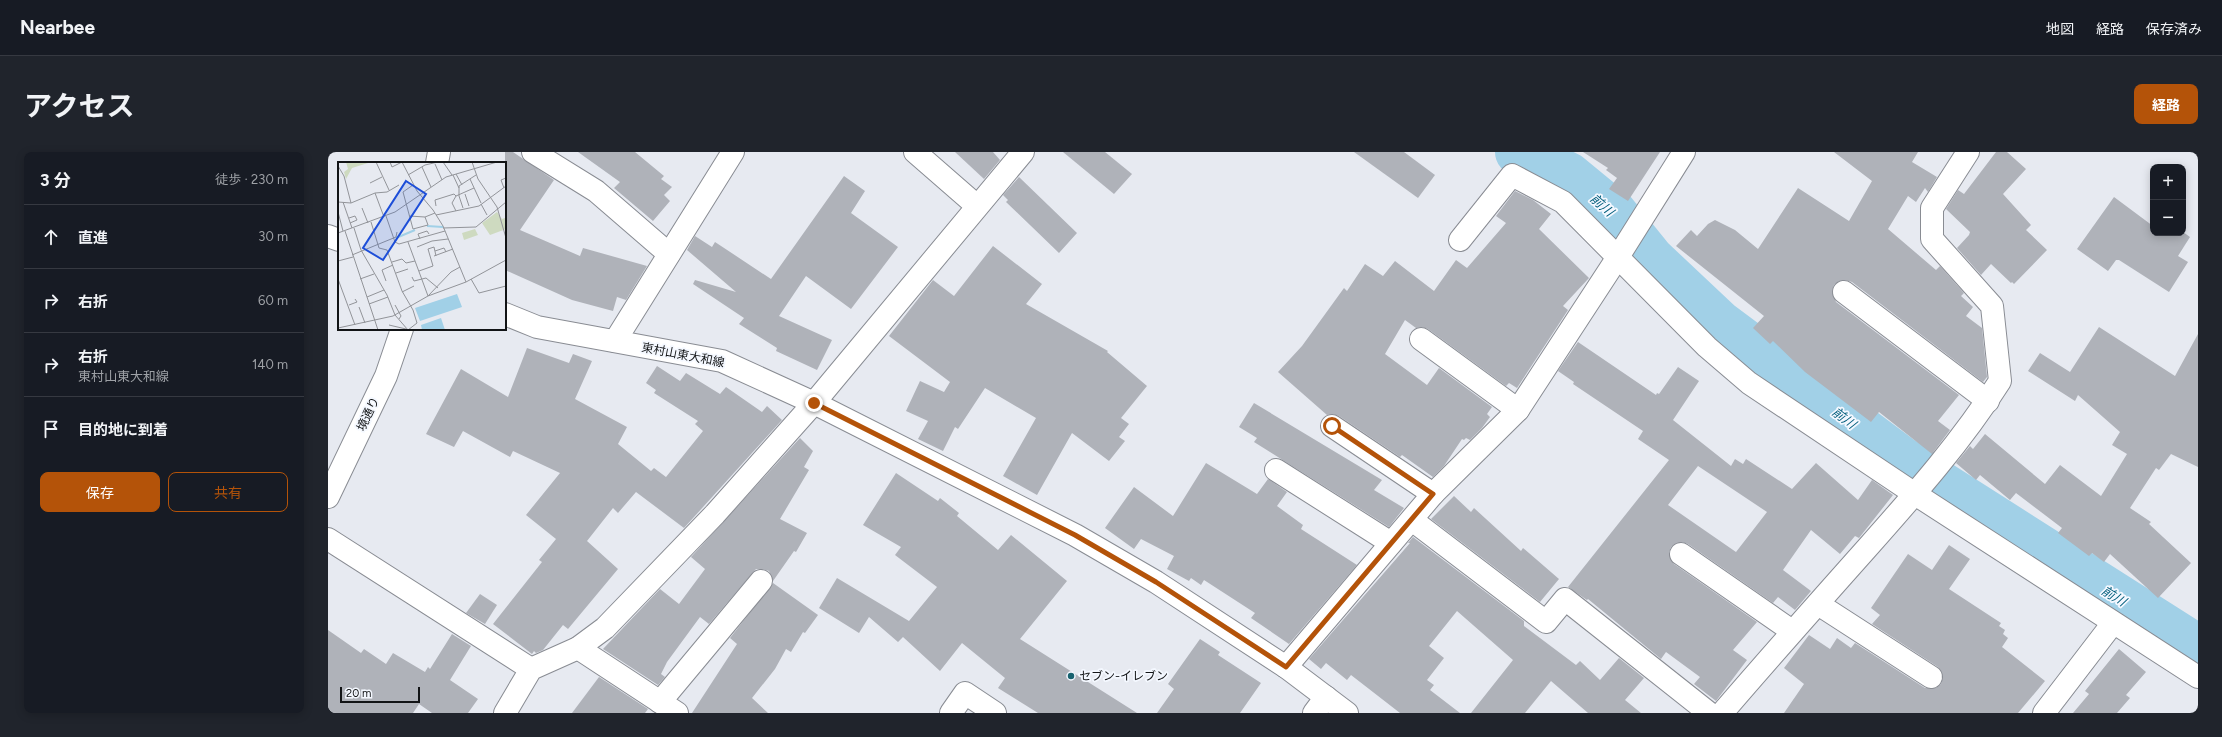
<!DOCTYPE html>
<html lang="ja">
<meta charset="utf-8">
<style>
:root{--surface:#171b24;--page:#20242c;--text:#f1f3f6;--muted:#9ea1a6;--line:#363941;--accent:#b45309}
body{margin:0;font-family:Figtree,"Noto Sans JP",sans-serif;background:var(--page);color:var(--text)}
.controls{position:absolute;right:12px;top:12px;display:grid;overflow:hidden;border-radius:8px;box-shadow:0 2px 10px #0003}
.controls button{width:36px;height:36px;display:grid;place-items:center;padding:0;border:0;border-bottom:1px solid var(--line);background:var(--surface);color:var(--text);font:20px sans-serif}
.scale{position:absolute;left:12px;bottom:10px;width:80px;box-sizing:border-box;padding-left:4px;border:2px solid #121416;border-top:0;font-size:11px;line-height:14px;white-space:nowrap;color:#121416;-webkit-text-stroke:3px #f4f8ff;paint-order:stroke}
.stop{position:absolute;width:12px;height:12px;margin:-9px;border:3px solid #b45309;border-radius:50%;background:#fff}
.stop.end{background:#b45309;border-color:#fff;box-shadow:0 1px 4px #0008}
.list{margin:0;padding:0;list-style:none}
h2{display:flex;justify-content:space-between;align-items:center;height:52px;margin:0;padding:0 16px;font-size:17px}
h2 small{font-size:13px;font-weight:400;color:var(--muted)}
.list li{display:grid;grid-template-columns:26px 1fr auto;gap:12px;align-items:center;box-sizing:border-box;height:64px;padding:0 16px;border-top:1px solid var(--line)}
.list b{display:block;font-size:15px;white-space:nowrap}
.list p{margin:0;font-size:13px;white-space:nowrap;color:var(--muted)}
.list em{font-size:13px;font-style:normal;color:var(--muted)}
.actions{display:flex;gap:8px;padding:12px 16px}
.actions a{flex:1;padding:9px 0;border:1px solid var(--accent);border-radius:8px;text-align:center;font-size:14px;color:var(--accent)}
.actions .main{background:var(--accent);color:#fff}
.icon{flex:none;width:22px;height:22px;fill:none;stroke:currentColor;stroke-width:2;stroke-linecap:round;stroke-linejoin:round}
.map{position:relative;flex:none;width:1870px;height:561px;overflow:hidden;border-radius:8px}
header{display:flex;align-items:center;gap:24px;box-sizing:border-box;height:56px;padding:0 20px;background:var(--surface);border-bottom:1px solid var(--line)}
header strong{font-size:19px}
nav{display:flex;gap:22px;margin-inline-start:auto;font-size:14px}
.intro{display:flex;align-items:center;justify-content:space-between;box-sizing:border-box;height:96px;padding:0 24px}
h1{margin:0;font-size:28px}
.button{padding:10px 18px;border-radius:8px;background:var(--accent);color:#fff;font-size:14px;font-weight:700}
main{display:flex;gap:24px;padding:0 24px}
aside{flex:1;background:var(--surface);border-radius:8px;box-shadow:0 2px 10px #0003}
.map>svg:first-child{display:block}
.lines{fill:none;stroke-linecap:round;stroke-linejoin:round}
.river{stroke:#a1d0e7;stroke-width:48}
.building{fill:#afb2b9;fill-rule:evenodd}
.minor-casing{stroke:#898c93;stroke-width:24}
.major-casing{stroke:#898c93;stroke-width:24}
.minor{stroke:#fff;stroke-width:22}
.major{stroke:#fff;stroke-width:22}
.route{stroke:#b45309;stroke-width:5}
.poi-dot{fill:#18626f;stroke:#f4f8ff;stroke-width:1.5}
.labels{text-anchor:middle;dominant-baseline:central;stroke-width:3.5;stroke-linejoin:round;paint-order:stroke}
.street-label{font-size:12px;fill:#121416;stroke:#f4f8ff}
.poi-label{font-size:12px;fill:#121416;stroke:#f4f8ff;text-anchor:start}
.water-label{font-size:13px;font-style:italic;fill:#005d7c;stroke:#f4f8ff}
.inset-river{fill:none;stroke:#a1d0e7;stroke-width:2}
.inset-road{fill:none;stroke:#929499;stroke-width:1}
.view{fill:#1d4ed8;fill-opacity:0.15;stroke:#1d4ed8;stroke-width:2}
.inset-edge{fill:none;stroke:#121416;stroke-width:2}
</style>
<header>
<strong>Nearbee</strong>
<nav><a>地図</a><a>経路</a><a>保存済み</a></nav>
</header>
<div class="intro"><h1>アクセス</h1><a class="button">経路</a></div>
<main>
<aside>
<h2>3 分<small>徒歩 · 230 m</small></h2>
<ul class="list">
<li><svg class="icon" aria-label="ahead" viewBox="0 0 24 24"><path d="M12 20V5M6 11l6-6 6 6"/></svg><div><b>直進</b></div><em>30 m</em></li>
<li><svg class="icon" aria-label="right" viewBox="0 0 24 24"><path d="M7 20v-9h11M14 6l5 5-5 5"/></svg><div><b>右折</b></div><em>60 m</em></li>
<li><svg class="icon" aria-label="right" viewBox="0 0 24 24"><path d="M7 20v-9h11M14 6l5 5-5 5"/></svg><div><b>右折</b><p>東村山東大和線</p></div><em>140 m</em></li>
<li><svg class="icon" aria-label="arrive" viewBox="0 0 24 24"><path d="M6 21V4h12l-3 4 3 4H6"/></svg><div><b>目的地に到着</b></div></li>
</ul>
<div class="actions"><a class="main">保存</a><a>共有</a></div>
</aside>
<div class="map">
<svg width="1870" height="561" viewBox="0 0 1870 561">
<rect width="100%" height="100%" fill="#e7eaf1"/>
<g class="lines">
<polyline class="river" points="1191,0 1240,24 1285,61 1323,108 1391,172 1573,308 1870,497"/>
</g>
<g class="building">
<polygon points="177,0 185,0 226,28 192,78 252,104 255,96 319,114 298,148 289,145 285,159 244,148 177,118"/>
<polygon points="250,0 307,0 336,24 333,27 344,35 336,43 342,49 325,69 286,36 292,30"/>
<polygon points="627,0 665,0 672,8 656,27"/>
<polygon points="735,0 777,0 804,22 786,42"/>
<polygon points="1026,0 1076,0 1107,23 1090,46"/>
<polygon points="1255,0 1332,0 1300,49 1281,37 1289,26 1278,18 1280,16"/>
<polygon points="1506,0 1590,0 1584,10 1609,25 1600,40 1597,36 1588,50 1580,44 1560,77 1608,118 1612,114 1636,141 1633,144 1645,155 1638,164 1654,176 1659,225 1655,230 1524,130 1517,128 1511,129 1506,133 1504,139 1508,150 1631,243 1610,269 1622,278 1604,302 1551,260 1543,270 1477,220 1445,189 1442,192 1425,176 1436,164 1348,94 1363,78 1369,84 1380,72 1387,68 1407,78 1430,97 1470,36 1521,69 1544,29"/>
<polygon points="1668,0 1679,0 1698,17 1675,42 1703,73 1698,78 1719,98 1686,132 1684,130 1683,131 1663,112 1653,123 1629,96 1641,83 1642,80 1618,57 1630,38 1636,42"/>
<polygon points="516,24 537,39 523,61 570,95 523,157 478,124 451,164 504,188 489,218 448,199 449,196 411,172 416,166 365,132 367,128 408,140 359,98 367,84 384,95 387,90 443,127"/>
<polygon points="691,25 749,81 731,101 678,50 680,48 675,43"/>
<polygon points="1187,39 1205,48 1223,62 1211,77 1261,126 1235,154 1240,158 1189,236 1181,231 1178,234 1100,177 1094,175 1088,176 1077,168 1057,202 1099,233 1111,216 1164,255 1159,262 1162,265 1154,276 1142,288 1138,286 1136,288 1134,287 1116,314 1105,325 1074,303 1072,305 1011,264 1004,262 999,263 950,220 974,194 1016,136 1019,139 1037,112 1055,124 1067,109 1106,139 1128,108 1139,116 1178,71 1168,64"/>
<polygon points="1786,45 1825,74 1825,81 1855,80 1862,85 1850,104 1860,110 1841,140 1791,108 1788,108 1780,119 1749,97"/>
<polygon points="665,94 714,132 698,152 780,199 779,200 819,234 793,266 801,272 791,285 797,289 781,309 744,281 709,343 675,324 708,266 657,236 630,277 627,275 615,299 590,287 600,269 578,259 592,229 616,240 622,230 561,184 605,128 626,144"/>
<polygon points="1771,175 1847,224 1870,182 1870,315 1843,302 1831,318 1828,316 1802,356 1823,370 1821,372 1863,411 1830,446 1782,402 1776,410 1764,401 1761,404 1730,381 1734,376 1688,341 1682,348 1652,323 1648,328 1628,311 1642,294 1645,297 1657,282 1717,332 1732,313 1773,344 1799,302 1784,293 1792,280 1750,243 1747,249 1700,219 1712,201 1742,220"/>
<path d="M1250 190 1328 243 1329 241 1331 242 1350 215 1371 229 1345 268 1403 314 1407 307 1415 312 1418 307 1464 337 1488 311 1530 348 1544 328 1565 343 1531 386 1527 384 1512 402 1483 378 1455 418 1483 439 1467 458 1450 445 1445 451 1360 392 1354 390 1343 395 1341 401 1346 412 1429 470 1405 498 1419 508 1388 549 1366 532 1372 525 1338 500 1333 507 1260 447 1259 448 1240 435 1341 308 1310 287 1315 279 1245 232 1246 230 1230 219ZM1370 314 1439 360 1408 400 1340 353Z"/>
<polygon points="199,196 241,211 245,202 264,209 247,247 299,275 290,292 323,319 326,316 338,325 375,279 367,272 370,269 326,241 328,238 318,231 329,214 352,229 358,221 392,242 398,235 434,260 439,254 454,268 356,376 308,340 290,361 285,356 259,389 290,417 240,477 235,473 215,498 208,501 206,499 204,502 165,472 214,410 211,408 228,387 198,363 232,321 185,299 182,305 135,279 126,295 98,282 133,217 180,245"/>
<polygon points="926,251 1054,328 1046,338 1076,356 1061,375 926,290 929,286 911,275"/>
<polygon points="472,286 485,299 476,315 481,318 452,367 479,381 468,400 466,399 445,429 441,419 435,417 428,417 381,472 372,465 339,510 333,522 337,525 330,533 275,497 332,437 351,452 377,417 363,405"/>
<polygon points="878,311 929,342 940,327 959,340 949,354 975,373 973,377 1029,413 961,492 923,466 927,461 876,428 873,433 863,426 861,429 839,417 846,404 813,387 806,397 777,376 806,335 845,364"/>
<polygon points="568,321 610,349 612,346 631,361 629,364 670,398 683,383 739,429 692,487 809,561 710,561 670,536 677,526 634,491 612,519 575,485 570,490 541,465 531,481 491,456 509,426 581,469 609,435 567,403 573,395 535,373"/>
<polygon points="1126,344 1143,360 1146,356 1193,399 1195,396 1231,427 1212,450 1103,367"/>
<polygon points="1085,385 1196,469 1196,474 1248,513 1252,509 1272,528 1291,506 1316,526 1297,548 1313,561 1260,561 1223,529 1197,561 1143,561 1185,508 1129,459 1101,494 1116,506 1099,528 1106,533 1102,538 1132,561 1072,561 1023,523 1019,528 998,511 993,517 981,507 1082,391 1080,391"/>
<polygon points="1621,393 1642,407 1621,437 1673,471 1671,474 1677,478 1675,482 1680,486 1674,495 1717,529 1690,561 1456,561 1476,532 1456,516 1481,483 1502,497 1509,486 1523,496 1527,491 1597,536 1608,536 1613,532 1615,525 1610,515 1544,472 1552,463 1543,456 1580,402 1604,418"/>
<polygon points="445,431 490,463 477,481 475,480 463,500 458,497 447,517 424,546 440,561 364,561 409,492 402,486"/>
<polygon points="152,442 169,453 157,472 138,461"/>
<polygon points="0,478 33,501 36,497 58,512 65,501 97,520 100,515 102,517 124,482 143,494 122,528 150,547 140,561 104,561 91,552 85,561 0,561"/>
<polygon points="872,487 892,500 890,503 933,531 912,561 829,561 846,537 840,532"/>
<polygon points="1791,497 1818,520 1798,543 1802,546 1789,561 1745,561 1761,542 1757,539"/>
<polygon points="271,525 320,557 317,561 244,561"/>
</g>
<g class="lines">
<g class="minor-casing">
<g id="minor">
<polyline points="205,0 268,39 341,102"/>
<polyline points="587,0 649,54"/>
<polyline points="109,11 111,0"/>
<polyline points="1132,88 1184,23 1235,50 1379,195 1421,231 1587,342 1870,525"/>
<polyline points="1516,140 1660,249"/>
<polyline points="1093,187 1190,258"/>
<polyline points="287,189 405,0"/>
<polyline points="1004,274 1105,342"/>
<polyline points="948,318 1063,391"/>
<polyline points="0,345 58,224 74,177"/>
<polyline points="1084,368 1218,470 1237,447 1381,561"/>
<polyline points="0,387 203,517"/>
<polyline points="1353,402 1464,479"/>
<polyline points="1490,452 1603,525"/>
<polyline points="250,496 349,561"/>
<polyline points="958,515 1105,342 1190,258 1290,105 1356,0"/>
<polyline points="332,550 433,429"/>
<polyline points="177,561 203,517 250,496 277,476 387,362 486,251 695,0"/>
<polyline points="623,561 637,541 667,561"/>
<polyline points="986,561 998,545"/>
<path d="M1394 561C1442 505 1491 450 1540 395 1587 342 1634 289 1672 229L1664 154 1604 87V56L1640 0"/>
<polyline points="1716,561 1785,471"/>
</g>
</g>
<g class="major-casing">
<g id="major">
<polyline points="0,84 11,88"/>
<polyline points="177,162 209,175 394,209 486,251 747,383 828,430 958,515 1019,561"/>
</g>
</g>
<use href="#minor" class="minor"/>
<use href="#major" class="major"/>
</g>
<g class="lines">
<polyline class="route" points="486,251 747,383 828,430 958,515 1105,342 1004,274"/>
</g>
<circle class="poi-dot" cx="743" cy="524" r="4"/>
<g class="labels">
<g class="street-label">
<text transform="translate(355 203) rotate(11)">東村山東大和線</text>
<text transform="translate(40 262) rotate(-65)">境通り</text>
</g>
<g class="poi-label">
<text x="751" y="524">セブン-イレブン</text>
</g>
<g class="water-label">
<text transform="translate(1274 53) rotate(41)">前川</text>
<text transform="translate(1516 266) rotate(37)">前川</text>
<text transform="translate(1786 444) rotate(32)">前川</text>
</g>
</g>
<g transform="translate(10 10)">
<rect width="168" height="168" fill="#e7eaf1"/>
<path d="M8 0H30V1L14 6 8 17 6 10 10 7ZM159 50 164 57 167 56 168 67 152 73 144 61ZM137 67 140 73 126 78 124 71Z" fill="#cedac0"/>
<path d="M119 132 124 145 82 159 77 146ZM103 156 107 168H84L83 163Z" fill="#a1d0e7"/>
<path class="inset-river" d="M89 64 105 65M58 76 77 68"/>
<path class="inset-road" d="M38 0 51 28M52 0 54 5 64 0 79 29 95 48 105 64 128 120M105 0 114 13M134 0 140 17 159 45 168 76M97 2 104 18M0 4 6 14 13 41M84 5 93 25M118 12 124 23M70 13 87 3 100 0M115 13 121 26M132 17 143 41M32 21 44 15M75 23 65 30 75 67 90 63 87 55M166 26 163 18 168 16M37 31 46 55M127 32 131 44M121 34V24L138 13M121 34 125 46M0 40 13 41 37 31 49 30 61 23M5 40 14 66M143 42 149 53M98 44 97 38 116 32 118 34M24 46 30 61M118 49 114 41 118 34 136 26M0 50 5 69M98 53 141 44 168 24M48 54 57 80 61 82 107 69M71 54 87 55 97 51M11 56 17 54 19 58 12 61M33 60 41 86 49 88 64 129 75 148 79 161 70 168M16 66 23 88 49 133 57 153 70 168M105 66 138 65 168 40M7 69 40 168M0 71 57 50 108 15 159 0M82 77 80 72 89 69 91 72M70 80 90 134 113 110 122 105M79 85 94 79 110 77M97 89 106 86 108 90M14 93 58 75 59 70M96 94 115 87M0 99 15 95M54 100 64 97 68 101 77 99M81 109 95 104 90 87 96 85 98 94M58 111 70 107M74 115 76 119 88 116 100 126M0 117 17 163M22 117 36 112M133 117 141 131 168 124M48 119 44 108 55 103M64 130 76 124M29 135 46 128M31 142 50 135M11 143 19 140 17 137M57 143 63 154 61 157M21 145 27 161M51 163 68 167M0 166 55 154 90 134 128 120 168 98"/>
<path class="view" d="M68 19 88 32 45 98 25 86Z"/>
<rect width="168" height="168" class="inset-edge"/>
</g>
</svg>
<div class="controls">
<button>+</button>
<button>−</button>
</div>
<div class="scale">20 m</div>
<div class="stop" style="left:1004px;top:274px"></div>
<div class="stop end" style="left:486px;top:251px"></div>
</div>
</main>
